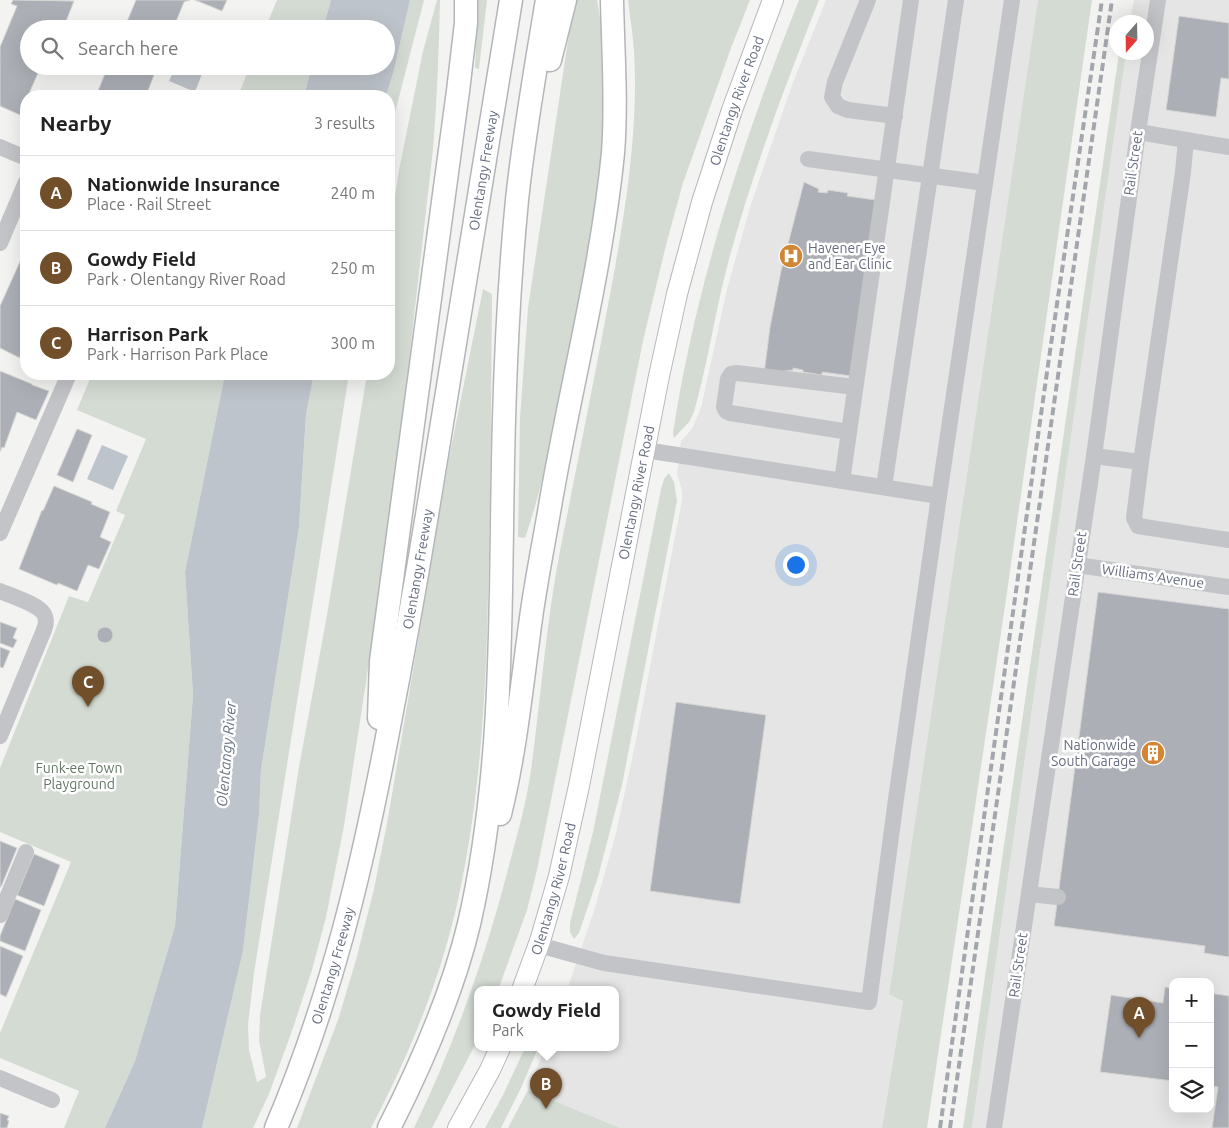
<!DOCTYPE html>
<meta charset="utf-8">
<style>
:root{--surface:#fff;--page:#f2f2f2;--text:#222;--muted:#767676;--line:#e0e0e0;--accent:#714f2a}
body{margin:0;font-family:Ubuntu,sans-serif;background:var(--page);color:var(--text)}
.controls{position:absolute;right:15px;bottom:15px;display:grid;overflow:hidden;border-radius:10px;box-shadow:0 5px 20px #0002}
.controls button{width:45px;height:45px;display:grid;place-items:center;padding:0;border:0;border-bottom:1px solid var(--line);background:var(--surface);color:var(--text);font:25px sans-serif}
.compass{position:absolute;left:1109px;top:15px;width:45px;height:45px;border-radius:50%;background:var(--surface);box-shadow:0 5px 20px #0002;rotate:200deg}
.you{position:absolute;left:795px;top:564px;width:18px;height:18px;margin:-12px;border:4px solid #fff;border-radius:50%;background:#1a73e8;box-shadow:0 0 0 8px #1a73e833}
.badge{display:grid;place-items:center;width:32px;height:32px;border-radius:50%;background:var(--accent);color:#fff;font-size:16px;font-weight:700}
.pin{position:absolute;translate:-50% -41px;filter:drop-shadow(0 1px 2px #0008)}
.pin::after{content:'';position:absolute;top:26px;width:18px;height:15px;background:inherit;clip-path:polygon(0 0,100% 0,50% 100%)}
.popup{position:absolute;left:474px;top:986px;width:145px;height:65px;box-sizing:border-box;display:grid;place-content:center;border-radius:10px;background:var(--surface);filter:drop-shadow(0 1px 4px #0005);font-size:16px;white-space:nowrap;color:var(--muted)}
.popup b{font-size:19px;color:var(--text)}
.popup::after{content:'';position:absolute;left:50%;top:100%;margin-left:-10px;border:10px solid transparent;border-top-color:var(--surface)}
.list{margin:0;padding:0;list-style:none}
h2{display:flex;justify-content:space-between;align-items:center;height:65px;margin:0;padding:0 20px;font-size:21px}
h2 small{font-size:16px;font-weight:400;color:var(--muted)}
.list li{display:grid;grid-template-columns:32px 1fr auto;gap:15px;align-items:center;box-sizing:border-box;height:75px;padding:0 20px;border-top:1px solid var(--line)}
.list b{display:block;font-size:19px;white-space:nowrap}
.list p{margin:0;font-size:16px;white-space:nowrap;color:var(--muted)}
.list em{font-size:16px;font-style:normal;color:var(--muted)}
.icon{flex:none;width:28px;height:28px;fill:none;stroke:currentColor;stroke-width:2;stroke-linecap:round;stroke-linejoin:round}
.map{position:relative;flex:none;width:1229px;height:1128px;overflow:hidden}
.search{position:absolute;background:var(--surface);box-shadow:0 5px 20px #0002;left:20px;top:20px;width:375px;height:55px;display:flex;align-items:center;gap:12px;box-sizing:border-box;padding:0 18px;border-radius:28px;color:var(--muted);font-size:19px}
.panel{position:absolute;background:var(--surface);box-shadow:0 5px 20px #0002;left:20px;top:90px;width:375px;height:290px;border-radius:20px}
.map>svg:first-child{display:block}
.built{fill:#e4e5e4;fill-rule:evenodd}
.green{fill:#d3dbd3}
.water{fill:#bec4cb}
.building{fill:#acafb6;stroke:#d5d6d4}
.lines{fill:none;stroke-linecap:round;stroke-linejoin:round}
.major-casing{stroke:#b6b7bc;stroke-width:22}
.highway-casing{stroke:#b3b5b9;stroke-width:25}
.minor{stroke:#c3c4c8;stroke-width:16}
.major{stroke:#fff;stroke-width:20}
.highway{stroke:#fff;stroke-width:22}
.rail{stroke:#a3a6ac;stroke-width:4;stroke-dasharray:8 4;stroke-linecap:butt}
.labels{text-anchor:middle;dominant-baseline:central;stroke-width:5;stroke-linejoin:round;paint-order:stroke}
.street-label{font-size:14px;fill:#666d7f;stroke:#fff}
.poi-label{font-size:14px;fill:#666d7f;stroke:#fff;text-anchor:start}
.park-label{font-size:14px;fill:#647766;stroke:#fff}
.water-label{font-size:15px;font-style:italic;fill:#677483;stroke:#fff}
</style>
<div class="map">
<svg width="1229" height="1128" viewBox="0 0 1229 1128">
<rect width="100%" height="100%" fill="#f3f4f1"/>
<g class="built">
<polygon points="826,0 1038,0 889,993 903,1001 882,1128 620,1128 528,1090 545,1048 615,1048 615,990 567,990 594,911 616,833 635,745 682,500 682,491 677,473 681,441 692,429 701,408 727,289 751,204 792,85"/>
<path d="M1134 0H1229V1128H972L1126 53 1146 52V22H1130ZM1173 982H1210V1109H1173Z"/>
</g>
<g class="green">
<polygon points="277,0 331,0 323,29 265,29"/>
<polygon points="410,0 424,0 389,136 389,96 386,96 394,70"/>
<path d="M437 0H440C439 50 437 99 433 149L392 512 344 826 326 917 312 970 293 1028 269 1094 253 1128H202L243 951 259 815 261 770 299 527 306 414 314 374H349L254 973 248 1025 249 1050 257 1082 266 1077 259 1040 260 1015 299 767 327 615 367 374H389V236L399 170 423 51Z"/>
<polygon points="478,0 487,0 479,69 475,68"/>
<path d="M574 0H597C619 117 590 238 568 353 556 415 546 478 525 538L518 537 520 418 528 308Z"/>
<path d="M628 0H750L731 48 683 183 666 245 643 341 537 870 527 910 498 990H477V1041L432 1128H414C453 1047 483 964 506 877 515 842 526 806 531 770 541 697 546 623 560 551 577 464 595 376 611 289 625 214 639 127 634 52 633 35 630 17 628 0Z"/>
<path d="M799 0H819C785 86 752 173 728 263 715 312 708 363 694 412L689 422 674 438 673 433C696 284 743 140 799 0Z"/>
<polygon points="1038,0 1092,0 1005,606 927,1128 882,1128 903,1001 889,994"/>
<polygon points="1119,53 1126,53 972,1128 963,1128"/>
<polygon points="250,66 312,66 304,96 238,96"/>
<path d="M483 289 492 294C491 394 491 494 488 594 486 697 480 799 458 900 440 981 409 1055 371 1128H297L338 1020 356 960 374 889 388 818 449 458Z"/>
<polygon points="92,374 225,374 185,572 193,695 175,926 135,1061 105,1128 64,1128 79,1091 0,1058 0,1033 71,862 0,832 0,768 69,596 88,602 125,515 116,511 146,439 77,410"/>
<polygon points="669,473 674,482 677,501 622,785 598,877 579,933 574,939 570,932 570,923 593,832 661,489 664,479"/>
<polygon points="525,1048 538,1048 521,1088 501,1128 485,1128 503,1095"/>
<polygon points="528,1090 620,1128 508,1128"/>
</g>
<g class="water">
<polygon points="331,0 410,0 394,70 386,96 304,96 312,66 386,66 386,29 323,29"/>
<polygon points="176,66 205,66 195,92 169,81"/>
<polygon points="225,374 314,374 306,414 299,527 261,770 259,815 243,951 202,1128 105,1128 135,1061 175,926 193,695 185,572"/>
<polygon points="102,445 128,456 113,490 87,479"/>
</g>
<g class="building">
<polygon points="13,0 74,1 64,26 58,24 56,29 29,29 29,66 41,66 28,96 26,96 26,100 20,115 0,106 0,47 17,6 11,4"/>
<polygon points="136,0 190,0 184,2 173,29 118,29 120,22 126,24"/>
<polygon points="195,0 227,0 222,11"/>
<polygon points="1179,16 1229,23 1229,79 1221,78 1216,117 1166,110"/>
<polygon points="108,66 163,66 162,69 157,67 146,96 96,96"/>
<polygon points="804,182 819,189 818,192 827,193 828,190 848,193 847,196 876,200 851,376 822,372 822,375 803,372 803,370 793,368 793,370 764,374 770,327 781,271"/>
<polygon points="26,245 26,359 20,356 20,358 0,348 0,306 23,255 22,255"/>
<polygon points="0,371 32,384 32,385 49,391 36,420 17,412 4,448 2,447 0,452"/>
<polygon points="77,429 92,435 73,482 57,475"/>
<polygon points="54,486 92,502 91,504 110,512 100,537 111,542 99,569 88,565 77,591 58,583 57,585 19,569 42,510 43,511"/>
<polygon points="1098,592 1229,609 1229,957 1204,953 1205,946 1054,926"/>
<polygon points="0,622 17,628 13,638 17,640 13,648 0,643"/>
<circle cx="105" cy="635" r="8"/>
<polygon points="0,647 10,651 3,668 0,667"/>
<polygon points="676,702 766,715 740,904 650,891"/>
<polygon points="0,841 17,848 1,887 0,887"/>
<polygon points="34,854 60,865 44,906 17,895"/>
<polygon points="15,899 41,910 25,951 0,941 0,936"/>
<polygon points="0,946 23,956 6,997 0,994"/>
<polygon points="1165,987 1173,988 1173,1081 1100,1072 1111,995 1163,1003"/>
<polygon points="1210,993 1229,996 1229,1128 1212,1128 1218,1087 1210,1086"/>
<polygon points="0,1113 9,1116 7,1120 9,1121 7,1128 0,1128"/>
</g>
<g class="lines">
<g class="major-casing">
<g id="major">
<path id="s1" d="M522 990 540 941 559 876 579 786 659 376 677 294 702 202 732 110 773 0"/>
<polyline points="458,1128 490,1070 500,1048"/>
</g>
</g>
<g class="highway-casing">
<g id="highway">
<polyline points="550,60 565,0"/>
<polyline points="379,718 381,661 458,91 466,23 466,0"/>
<path d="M500 814C516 749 522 683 531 618 536 582 543 547 549 512 569 392 601 274 613 153 617 103 613 50 612 0"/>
<path id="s2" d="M276 1128C331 999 362 869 388 732 402 660 415 588 427 515 455 344 483 172 511 0"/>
<path d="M389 1128C422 1063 452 995 469 924 507 759 499 587 504 419 506 346 510 272 517 200 524 133 536 66 547 0"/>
</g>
</g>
<g class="minor">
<polyline points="868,0 835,82 832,97 838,106 848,110 895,116"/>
<polyline points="1186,140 1229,147"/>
<polyline points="0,147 26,158"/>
<polyline points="808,159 985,183"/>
<polyline points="0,243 26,182"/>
<polyline points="849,432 730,413 726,411 724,407 728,379 731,374 737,373 855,387"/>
<polyline points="645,450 939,496 1012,0"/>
<polyline points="1094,456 1141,462 1183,172 1186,140 1138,132"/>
<polyline points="1141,462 1134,518 1138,526 1229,540"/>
<polyline points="842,481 911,0"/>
<polyline points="884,487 956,0"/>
<polyline points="0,533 69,374"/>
<polyline points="1077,565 1229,587"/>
<path d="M0 591C11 596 38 604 44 614 47 619 46 625 44 630L0 736"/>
<polyline points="1029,894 1058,897"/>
<polyline points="0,915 26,852"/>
<polyline points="539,945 604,963 869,1002 896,799 939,496"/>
<polyline points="0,1078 52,1100"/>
<polyline points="994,1128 1094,456 1138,132 1158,0"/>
</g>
<use href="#major" class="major"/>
<use href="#highway" class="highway"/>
<g class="rail">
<polyline points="940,1128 1049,358 1102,0"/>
<polyline points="950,1128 1112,0"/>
</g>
</g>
<defs>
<g id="hospital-disc" transform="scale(1.25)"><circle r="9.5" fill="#d28533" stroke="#fff"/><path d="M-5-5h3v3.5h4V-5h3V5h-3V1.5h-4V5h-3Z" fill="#fff"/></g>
<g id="building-disc" transform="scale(1.25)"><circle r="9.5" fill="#d28533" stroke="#fff"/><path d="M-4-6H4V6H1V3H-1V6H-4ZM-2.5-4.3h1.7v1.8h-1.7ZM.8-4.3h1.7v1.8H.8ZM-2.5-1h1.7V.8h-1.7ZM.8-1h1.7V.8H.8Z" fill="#fff"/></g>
</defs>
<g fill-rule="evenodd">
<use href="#hospital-disc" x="791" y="256"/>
<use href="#building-disc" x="1153" y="753"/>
</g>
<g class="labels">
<g class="street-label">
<text stroke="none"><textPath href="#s1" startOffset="916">Olentangy River Road</textPath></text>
<text transform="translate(1133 163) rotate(-82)">Rail Street</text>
<text stroke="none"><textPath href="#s2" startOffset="982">Olentangy Freeway</textPath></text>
<text stroke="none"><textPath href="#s1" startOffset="511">Olentangy River Road</textPath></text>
<text transform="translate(1077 564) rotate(-82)">Rail Street</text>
<text stroke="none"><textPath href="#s2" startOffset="578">Olentangy Freeway</textPath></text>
<text transform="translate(1153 576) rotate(8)">Williams Avenue</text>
<text stroke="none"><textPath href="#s1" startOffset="106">Olentangy River Road</textPath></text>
<text stroke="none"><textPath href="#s2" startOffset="172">Olentangy Freeway</textPath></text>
<text transform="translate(1018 965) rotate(-82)">Rail Street</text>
</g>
<g class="poi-label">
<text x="808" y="248">Havener Eye<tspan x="808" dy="16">and Ear Clinic</tspan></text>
<text x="1136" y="745" text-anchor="end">Nationwide<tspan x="1136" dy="16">South Garage</tspan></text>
</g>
<g class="park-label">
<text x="79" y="768">Funk-ee Town<tspan x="79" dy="16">Playground</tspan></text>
</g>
<g class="water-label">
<text transform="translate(226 754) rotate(-85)">Olentangy River</text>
</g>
</g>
</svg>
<div class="controls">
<button>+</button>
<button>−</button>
<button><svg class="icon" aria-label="layers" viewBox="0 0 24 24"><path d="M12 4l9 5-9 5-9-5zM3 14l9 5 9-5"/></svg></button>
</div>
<svg class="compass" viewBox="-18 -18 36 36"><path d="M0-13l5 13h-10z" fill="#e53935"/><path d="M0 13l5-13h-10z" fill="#767676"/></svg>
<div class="you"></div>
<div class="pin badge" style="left:1139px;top:1038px">A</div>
<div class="pin badge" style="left:546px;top:1109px">B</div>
<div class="popup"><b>Gowdy Field</b>Park</div>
<div class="pin badge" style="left:88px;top:707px">C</div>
<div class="search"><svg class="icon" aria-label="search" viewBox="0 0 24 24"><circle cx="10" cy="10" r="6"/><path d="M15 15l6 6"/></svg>Search here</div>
<section class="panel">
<h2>Nearby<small>3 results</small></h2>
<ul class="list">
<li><span class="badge">A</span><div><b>Nationwide Insurance</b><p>Place · Rail Street</p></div><em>240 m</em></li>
<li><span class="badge">B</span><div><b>Gowdy Field</b><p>Park · Olentangy River Road</p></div><em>250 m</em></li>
<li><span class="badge">C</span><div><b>Harrison Park</b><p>Park · Harrison Park Place</p></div><em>300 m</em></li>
</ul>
</section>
</div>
